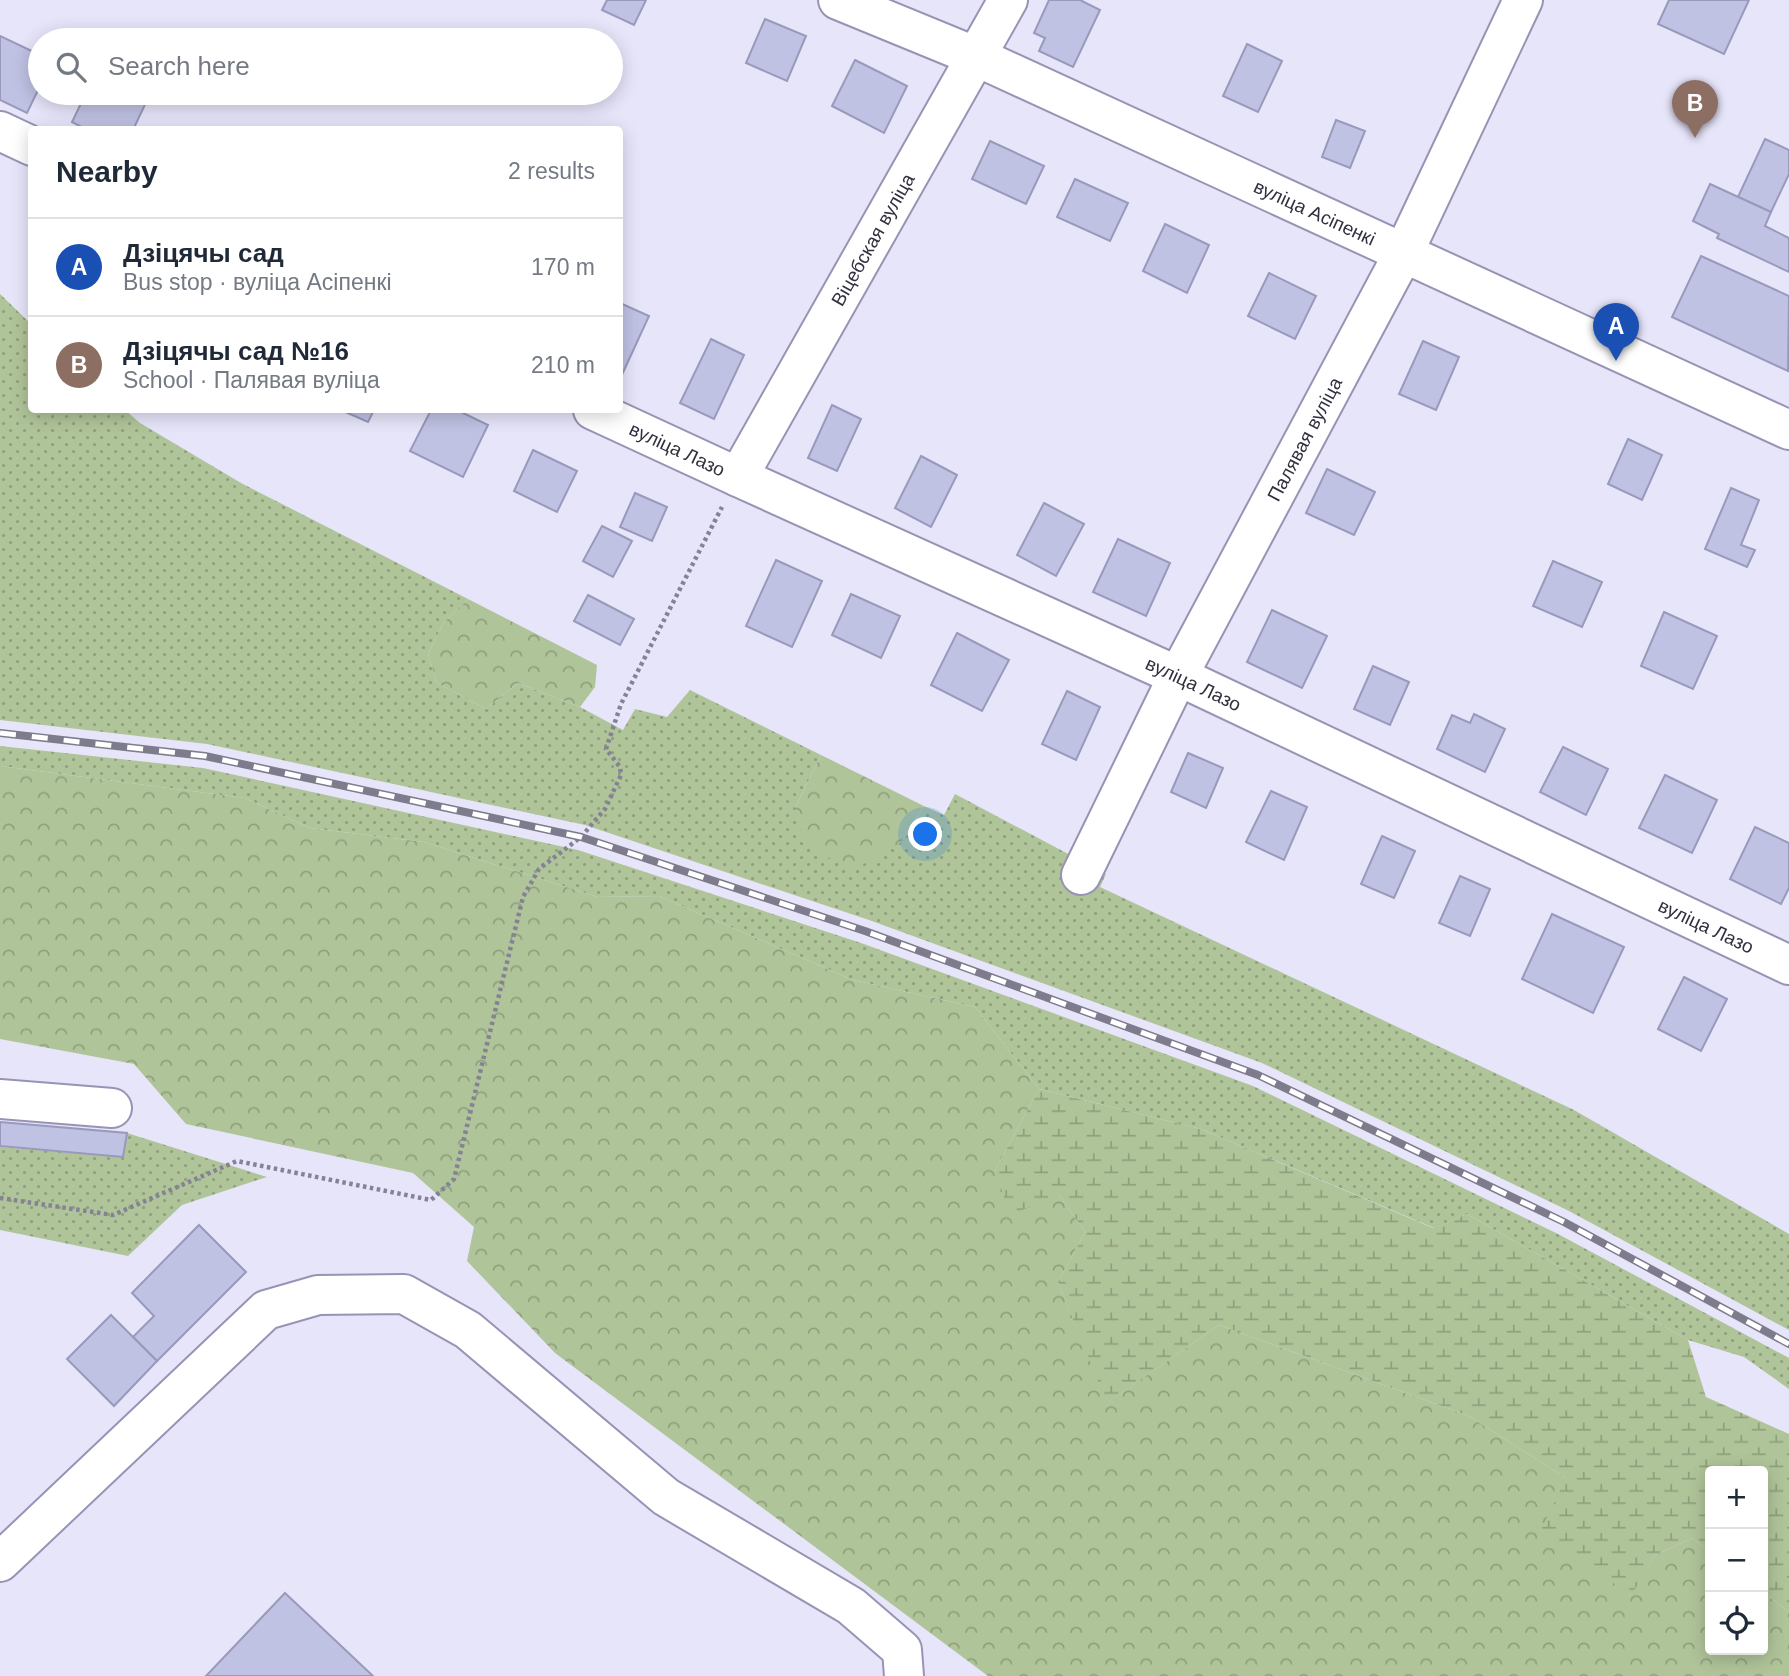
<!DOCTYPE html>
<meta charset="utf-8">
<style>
:root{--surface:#fff;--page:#f6f6f7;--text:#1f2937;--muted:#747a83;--line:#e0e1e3;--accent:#2563eb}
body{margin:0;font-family:Arial,sans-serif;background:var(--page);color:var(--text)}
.controls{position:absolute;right:21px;bottom:21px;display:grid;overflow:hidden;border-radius:7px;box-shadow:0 4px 18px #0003}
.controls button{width:63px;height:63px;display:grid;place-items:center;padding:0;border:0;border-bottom:2px solid var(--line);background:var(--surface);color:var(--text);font:35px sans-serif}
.you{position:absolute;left:926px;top:835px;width:24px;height:24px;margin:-18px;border:5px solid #fff;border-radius:50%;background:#1a73e8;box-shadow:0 0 0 10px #1a73e833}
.badge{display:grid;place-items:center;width:46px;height:46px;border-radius:50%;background:var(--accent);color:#fff;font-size:23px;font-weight:700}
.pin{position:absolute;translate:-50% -58px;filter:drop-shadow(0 2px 4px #0008)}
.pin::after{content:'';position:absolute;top:37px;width:24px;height:21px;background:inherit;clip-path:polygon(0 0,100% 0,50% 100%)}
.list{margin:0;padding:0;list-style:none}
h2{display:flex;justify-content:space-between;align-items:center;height:91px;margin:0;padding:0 28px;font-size:30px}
h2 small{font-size:23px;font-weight:400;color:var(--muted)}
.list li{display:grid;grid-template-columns:46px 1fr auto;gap:21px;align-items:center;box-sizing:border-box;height:98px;padding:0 28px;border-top:2px solid var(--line)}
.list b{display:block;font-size:26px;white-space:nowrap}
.list p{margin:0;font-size:23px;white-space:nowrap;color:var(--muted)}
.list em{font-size:23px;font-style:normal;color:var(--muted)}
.icon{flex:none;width:38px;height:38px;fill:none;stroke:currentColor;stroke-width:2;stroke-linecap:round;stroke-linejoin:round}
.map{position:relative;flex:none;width:1789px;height:1676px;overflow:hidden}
.search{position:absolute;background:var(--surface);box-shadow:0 4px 18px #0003;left:28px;top:28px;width:595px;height:77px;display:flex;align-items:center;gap:18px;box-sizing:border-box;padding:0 24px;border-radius:38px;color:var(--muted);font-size:26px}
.panel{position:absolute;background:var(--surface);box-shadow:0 4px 18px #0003;left:28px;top:126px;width:595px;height:287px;border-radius:7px}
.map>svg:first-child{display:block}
.grass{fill:url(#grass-dots)}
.forest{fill:url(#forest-crowns)}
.wetland{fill:url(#wetland-marsh)}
.building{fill:#c0c2e4;stroke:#9899bb;stroke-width:2}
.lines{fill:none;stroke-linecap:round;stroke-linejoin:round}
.minor-casing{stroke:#9893b4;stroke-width:42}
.path{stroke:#848294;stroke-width:4.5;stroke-dasharray:3.5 3.5;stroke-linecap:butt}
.minor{stroke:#fff;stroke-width:38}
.rail-casing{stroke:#7d7b8c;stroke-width:8}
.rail{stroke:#fff;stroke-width:5;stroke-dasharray:16;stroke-linecap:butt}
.labels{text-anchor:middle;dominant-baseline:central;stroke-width:5;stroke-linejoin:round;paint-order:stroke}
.street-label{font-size:19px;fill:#32303e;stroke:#fff}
</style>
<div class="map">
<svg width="1789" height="1676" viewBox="0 0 1789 1676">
<defs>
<pattern id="grass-dots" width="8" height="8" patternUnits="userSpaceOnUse" patternTransform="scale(1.75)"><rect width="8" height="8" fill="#b0c499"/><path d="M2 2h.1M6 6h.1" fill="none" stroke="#90a07e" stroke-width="1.8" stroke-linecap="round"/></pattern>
<pattern id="forest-crowns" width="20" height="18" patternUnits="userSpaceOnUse" patternTransform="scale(1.75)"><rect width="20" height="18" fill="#b0c499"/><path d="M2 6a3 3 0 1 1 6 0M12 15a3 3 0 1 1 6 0" fill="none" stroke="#90a07e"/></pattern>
<pattern id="wetland-marsh" width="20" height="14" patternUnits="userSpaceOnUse" patternTransform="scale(1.75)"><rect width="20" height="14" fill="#b0c499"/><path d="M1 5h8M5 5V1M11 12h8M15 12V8" fill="none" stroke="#90a07e"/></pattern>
</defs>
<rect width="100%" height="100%" fill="#e7e5fa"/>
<g class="grass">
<polygon points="0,294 31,324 32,410 125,410 140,423 241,483 468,599 444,622 428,654 437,683 486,709 518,683 580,707 623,730 635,709 667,717 690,690 821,755 795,808 902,842 924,806 944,815 955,794 1106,874 1100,887 1574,1110 1789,1234 1789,1330 1569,1211 1262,1063 869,920 585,825 207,744 0,720"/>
<polygon points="0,746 203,768 578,850 861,943 1253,1086 1558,1234 1789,1358 1789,1389 1744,1357 1688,1340 1467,1214 1434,1228 1201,1129 1039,1089 975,1007 853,980 659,896 598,897 424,842 310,828 245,798 0,766"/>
<polygon points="127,1133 267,1177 182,1205 128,1256 0,1230 0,1147 123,1157"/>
</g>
<g class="forest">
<polygon points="468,599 597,665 595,687 580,707 518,683 486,709 437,683 428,654 444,622"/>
<polygon points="821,755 924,806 902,842 853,870 804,845 795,808"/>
<polygon points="0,766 245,798 310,828 424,842 598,897 659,896 853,980 975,1007 1039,1089 995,1170 1059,1195 1085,1232 1058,1282 1108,1402 1219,1325 1469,1416 1566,1478 1630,1596 1655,1555 1692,1538 1710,1552 1710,1650 1763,1650 1763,1592 1789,1612 1789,1676 988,1676 555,1353 467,1261 474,1227 413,1173 186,1124 134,1064 0,1039"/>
</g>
<polygon class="wetland" points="1039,1089 1201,1129 1433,1228 1467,1214 1688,1340 1706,1397 1789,1434 1789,1612 1763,1592 1763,1471 1710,1471 1710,1552 1692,1538 1655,1555 1631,1596 1541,1530 1566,1478 1469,1416 1219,1325 1107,1403 1058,1282 1085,1232 1059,1195 1010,1215 995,1170"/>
<g class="building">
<polygon points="607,0 646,0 634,25 602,10"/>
<polygon points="1049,0 1080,0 1100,10 1073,67 1039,51 1045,38 1034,33"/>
<polygon points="1669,0 1749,0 1724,54 1658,24"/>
<polygon points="765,19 806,36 787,81 746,63"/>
<polygon points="0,36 40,55 40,86 27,113 0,100"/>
<polygon points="1247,44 1282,61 1258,112 1223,96"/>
<polygon points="855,60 907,86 884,133 832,106"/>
<polygon points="86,93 143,93 149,96 133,130 87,130 72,122"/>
<polygon points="1336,120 1365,131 1350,168 1322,157"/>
<polygon points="1765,139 1789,150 1789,174 1771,212 1738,197"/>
<polygon points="990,141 1044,166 1026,204 972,179"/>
<polygon points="1075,179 1128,203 1110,241 1057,217"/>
<polygon points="1710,184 1771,212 1765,226 1789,238 1789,272 1717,238 1719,234 1693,221"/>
<polygon points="1165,224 1209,245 1187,293 1143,271"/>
<polygon points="1701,256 1789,296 1788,371 1672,317"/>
<polygon points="1269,273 1316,296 1295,339 1248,316"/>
<polygon points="620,303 649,316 620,379"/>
<polygon points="711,339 744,355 714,419 680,403"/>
<polygon points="1423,341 1459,357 1436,410 1399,394"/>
<polygon points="832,405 861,419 837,471 808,458"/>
<polygon points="341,410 374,410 368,422"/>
<polygon points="431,410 457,410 488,425 463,477 410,451"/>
<polygon points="1628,439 1662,455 1642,500 1608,484"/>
<polygon points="533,450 577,471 557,512 514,491"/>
<polygon points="921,456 957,475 931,527 895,508"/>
<polygon points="1327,469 1375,492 1354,535 1306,513"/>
<polygon points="1731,488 1759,500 1741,545 1755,550 1747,567 1705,549"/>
<polygon points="635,493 667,507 652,541 620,527"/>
<polygon points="1044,503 1084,524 1056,576 1017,555"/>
<polygon points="602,526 632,541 613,577 583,561"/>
<polygon points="1118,539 1170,563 1146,616 1093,592"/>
<polygon points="776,560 822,581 792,647 746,626"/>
<polygon points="1553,561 1602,582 1582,627 1533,606"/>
<polygon points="851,594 900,616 881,658 832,635"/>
<polygon points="588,595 634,619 620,645 574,621"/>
<polygon points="1272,610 1327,636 1302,688 1247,662"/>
<polygon points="1664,612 1717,636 1693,689 1641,666"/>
<polygon points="957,633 1009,660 982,711 931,685"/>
<polygon points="1373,666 1409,682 1390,725 1354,709"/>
<polygon points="1067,691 1100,707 1076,760 1042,744"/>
<polygon points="1474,714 1505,729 1485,772 1437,749 1452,715 1470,723"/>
<polygon points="1563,747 1608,769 1586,815 1540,792"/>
<polygon points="1188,753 1223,768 1206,808 1171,792"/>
<polygon points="1665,775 1717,800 1692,853 1639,828"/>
<polygon points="1271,791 1307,807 1284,860 1246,842"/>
<polygon points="1755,827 1789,843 1789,888 1781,904 1730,879"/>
<polygon points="1382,836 1415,851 1394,898 1361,884"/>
<polygon points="1460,876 1490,889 1470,936 1439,923"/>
<polygon points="1552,914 1624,947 1593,1013 1522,979"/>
<polygon points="1684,977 1727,999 1701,1051 1658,1029"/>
<polygon points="0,1122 127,1133 123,1157 0,1146"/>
<polygon points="199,1225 246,1272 157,1361 133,1337 154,1316 132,1293"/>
<polygon points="111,1315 157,1361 114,1406 67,1359"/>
<polygon points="285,1593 373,1676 206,1676"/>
</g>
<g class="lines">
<g class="minor-casing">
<g id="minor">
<path id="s1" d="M838 0 977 57 1789 430"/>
<polyline points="0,131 32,146"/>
<path id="s2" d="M593 410 738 477 1178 676 1789 965"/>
<path id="s3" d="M738 477 1008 0"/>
<path id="s4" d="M1081 875 1178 676 1403 254 1523 0"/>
<polyline points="0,1099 112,1108"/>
<polyline points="0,1562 266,1310 318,1295 404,1294 468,1330 666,1497 851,1606 902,1650 904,1676"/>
</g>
</g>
<polyline class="path" points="0,1198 113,1215 237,1161 431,1200 454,1179 523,897 539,869 581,837 605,809 621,775 620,767 606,749 621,704 722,507"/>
<use href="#minor" class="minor"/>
<g class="rail-casing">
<polyline id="rail" points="0,733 205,756 581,837 865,931 1258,1075 1564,1222 1789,1344"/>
</g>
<use href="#rail" class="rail"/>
</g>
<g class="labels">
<g class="street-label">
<text stroke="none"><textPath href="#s1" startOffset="522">вуліца Асіпенкі</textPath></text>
<text stroke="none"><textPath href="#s3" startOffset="273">Віцебская вуліца</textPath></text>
<text stroke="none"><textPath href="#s4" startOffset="490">Палявая вуліца</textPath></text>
<text stroke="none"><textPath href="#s2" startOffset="93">вуліца Лазо</textPath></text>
<text stroke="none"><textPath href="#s2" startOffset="660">вуліца Лазо</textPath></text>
<text stroke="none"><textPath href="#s2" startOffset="1227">вуліца Лазо</textPath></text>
</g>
</g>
</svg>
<div class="controls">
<button>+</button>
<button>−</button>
<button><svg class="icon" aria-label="locate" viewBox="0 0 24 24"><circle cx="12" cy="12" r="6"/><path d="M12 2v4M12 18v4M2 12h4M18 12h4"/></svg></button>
</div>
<div class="you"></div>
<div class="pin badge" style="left:1616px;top:361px;background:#1a4fb4">A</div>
<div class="pin badge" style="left:1695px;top:138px;background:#8d6e63">B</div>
<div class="search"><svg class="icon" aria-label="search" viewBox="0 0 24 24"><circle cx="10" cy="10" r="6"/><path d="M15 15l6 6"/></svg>Search here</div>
<section class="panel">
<h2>Nearby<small>2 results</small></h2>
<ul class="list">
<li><span class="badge" style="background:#1a4fb4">A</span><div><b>Дзіцячы сад</b><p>Bus stop · вуліца Асіпенкі</p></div><em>170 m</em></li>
<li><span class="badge" style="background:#8d6e63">B</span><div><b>Дзіцячы сад №16</b><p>School · Палявая вуліца</p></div><em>210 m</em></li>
</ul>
</section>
</div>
